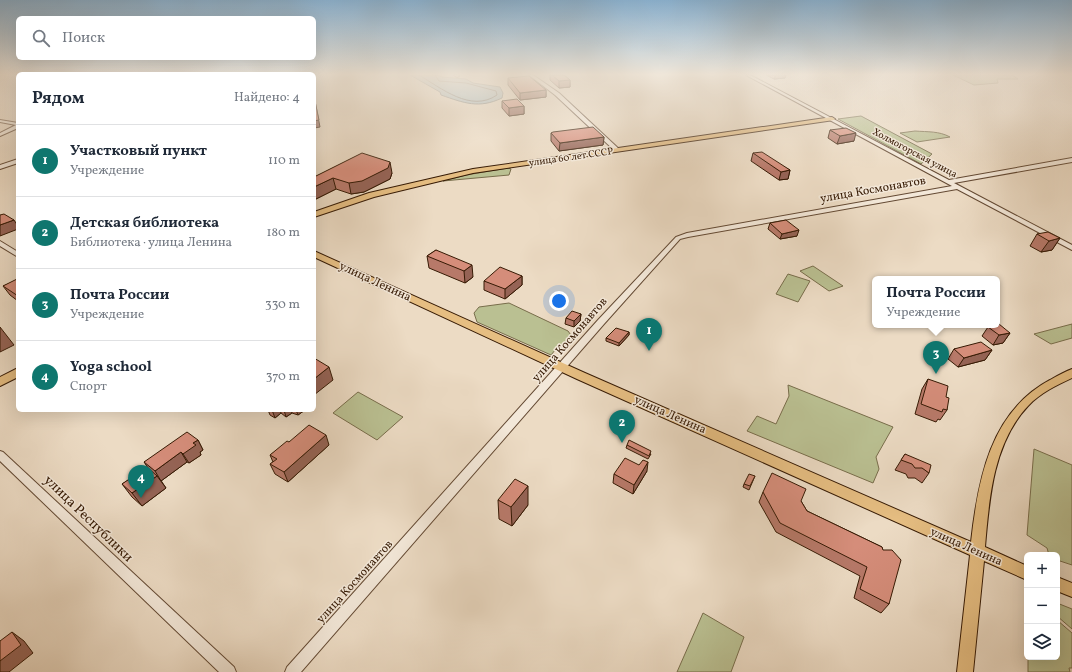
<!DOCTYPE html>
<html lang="ru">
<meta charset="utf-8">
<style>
:root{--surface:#fff;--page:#f6f6f7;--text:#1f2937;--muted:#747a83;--line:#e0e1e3;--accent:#0f766e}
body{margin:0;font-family:Vollkorn,serif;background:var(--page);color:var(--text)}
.controls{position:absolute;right:12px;bottom:12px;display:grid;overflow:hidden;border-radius:6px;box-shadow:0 4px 16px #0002}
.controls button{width:36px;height:36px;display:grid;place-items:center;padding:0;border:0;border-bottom:1px solid var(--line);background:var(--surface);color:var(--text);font:20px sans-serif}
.you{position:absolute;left:559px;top:301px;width:14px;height:14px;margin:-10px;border:3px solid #fff;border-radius:50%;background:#1a73e8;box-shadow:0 0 0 6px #1a73e833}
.badge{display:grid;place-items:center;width:26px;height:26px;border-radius:50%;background:var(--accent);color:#fff;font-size:13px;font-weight:700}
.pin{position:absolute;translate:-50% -33px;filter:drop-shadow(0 1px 2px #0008)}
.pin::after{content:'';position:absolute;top:21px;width:14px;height:12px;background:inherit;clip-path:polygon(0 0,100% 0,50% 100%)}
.popup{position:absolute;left:872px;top:276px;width:128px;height:52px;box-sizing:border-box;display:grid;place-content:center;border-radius:6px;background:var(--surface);filter:drop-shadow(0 1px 3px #0005);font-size:13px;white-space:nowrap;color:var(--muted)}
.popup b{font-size:15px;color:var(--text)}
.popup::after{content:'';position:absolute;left:50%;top:100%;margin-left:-8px;border:8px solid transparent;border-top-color:var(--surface)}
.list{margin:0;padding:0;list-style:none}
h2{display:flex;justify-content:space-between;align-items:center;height:52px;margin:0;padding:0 16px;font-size:17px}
h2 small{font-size:13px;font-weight:400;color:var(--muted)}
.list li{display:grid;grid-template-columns:26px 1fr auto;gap:12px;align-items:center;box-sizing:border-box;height:72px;padding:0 16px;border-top:1px solid var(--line)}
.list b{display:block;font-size:15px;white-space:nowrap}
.list p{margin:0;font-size:13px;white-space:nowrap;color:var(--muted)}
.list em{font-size:13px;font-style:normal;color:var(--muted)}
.icon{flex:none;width:22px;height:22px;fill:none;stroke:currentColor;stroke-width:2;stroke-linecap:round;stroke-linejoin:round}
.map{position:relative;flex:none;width:1072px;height:672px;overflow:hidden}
.search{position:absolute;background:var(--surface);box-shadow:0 4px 16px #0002;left:16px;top:16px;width:300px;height:44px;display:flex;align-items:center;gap:10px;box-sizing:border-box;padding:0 14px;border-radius:6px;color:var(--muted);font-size:15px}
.panel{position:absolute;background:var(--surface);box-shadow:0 4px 16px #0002;left:16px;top:72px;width:300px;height:340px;border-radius:6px}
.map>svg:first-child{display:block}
.green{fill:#bac092;stroke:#786d4b}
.water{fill:#a0b8c0;stroke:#767975}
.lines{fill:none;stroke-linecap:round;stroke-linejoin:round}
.shore{stroke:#6b6962;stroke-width:1}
.minor-casing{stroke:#644a34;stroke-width:2}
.major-casing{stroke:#361a04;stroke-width:2}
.minor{fill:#f3e8d9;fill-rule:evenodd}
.major{fill:#e6be82;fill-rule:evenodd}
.wall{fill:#b77969;stroke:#361a04}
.shaded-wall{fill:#956355;stroke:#361a04}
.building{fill:#d58d7a;stroke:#361a04}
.labels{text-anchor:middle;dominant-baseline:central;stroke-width:3;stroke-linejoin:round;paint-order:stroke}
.far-street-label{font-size:10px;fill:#361a04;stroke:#f3e8d9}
.street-label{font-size:12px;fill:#361a04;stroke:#f3e8d9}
.near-street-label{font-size:14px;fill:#361a04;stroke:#f3e8d9}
</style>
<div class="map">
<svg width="1072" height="672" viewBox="0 0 1072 672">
<rect width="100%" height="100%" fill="#ecdbc4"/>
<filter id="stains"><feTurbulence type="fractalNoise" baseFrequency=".005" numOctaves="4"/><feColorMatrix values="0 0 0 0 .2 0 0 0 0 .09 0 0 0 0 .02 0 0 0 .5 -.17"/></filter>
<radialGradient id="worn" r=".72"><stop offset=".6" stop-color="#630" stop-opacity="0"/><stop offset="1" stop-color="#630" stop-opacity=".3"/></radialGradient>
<g class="green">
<polygon points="953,75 1012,75 1018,79 997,79 998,83 974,85"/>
<polygon points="861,116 932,154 921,164 838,119"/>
<path d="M915 131C928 132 939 131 950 137L917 142 900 133Z"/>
<polygon points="508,168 511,169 509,175 443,181 466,175"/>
<polygon points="813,266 843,286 829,291 800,271"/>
<polygon points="788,274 810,281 798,302 776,294"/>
<polygon points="509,303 568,331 573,338 561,350 556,349 551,355 477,322 474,313 479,307"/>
<polygon points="1072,324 1072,338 1051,344 1034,334"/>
<polygon points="788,385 893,427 876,457 879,469 873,483 747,431 757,416 776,424 789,396"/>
<polygon points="358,392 403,417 377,440 333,413"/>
<polygon points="1034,449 1072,465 1072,565 1057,560 1057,555 1049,555 1047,548 1027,535"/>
<polygon points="1057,603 1072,609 1072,629 1057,616"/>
<polygon points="703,613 744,637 731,672 677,672"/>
<polygon points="1057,620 1072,633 1072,668 1069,668 1070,672 1028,672 1028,657 1057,657"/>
</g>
<path class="water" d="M410 75H438L442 77 466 79 473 83 500 87 503 93 502 98C479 109 464 103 441 95L440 92Z"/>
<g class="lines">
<path class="shore" d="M419 75C441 88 471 113 497 95L496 91 466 83 439 81 435 75"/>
<g class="minor-casing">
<g id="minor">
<polygon points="454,75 458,75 459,76 457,77"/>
<polygon points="529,75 533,75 559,93 619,149 619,151 615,151 555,95"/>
<polygon points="746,75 750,75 949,180 1072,158 1072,162 954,183 1072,245 1072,250 957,189 688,237 680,239 604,324 301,672 285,672 287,667 598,320 676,237 687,233 952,186"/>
<polygon points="0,120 18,123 18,128 0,136 0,133 16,125 0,122"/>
<polygon points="18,159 18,163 0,169 0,165"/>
<polygon points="0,241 18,252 18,257 0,246"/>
<polygon points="0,451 3,452 234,667 236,672 219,672 0,461"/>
</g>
</g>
<g class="major-casing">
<g id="major">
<polygon points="832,117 835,119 834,120 473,173 374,197 314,217 314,212 369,193 473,169"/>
<path d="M314 251 585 373 971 542C978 480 990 412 1050 380 1057 376 1064 372 1072 369V378C1057 385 1040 393 1028 406 993 443 989 500 985 547L1027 566V580L984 561 973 672H957L970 555 577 379 314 257Z"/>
<polygon points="18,368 18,377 0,386 0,377"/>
<polygon points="1057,577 1072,583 1072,597 1057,591"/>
</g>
</g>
<use href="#minor" class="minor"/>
<use href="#major" class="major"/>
</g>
<g class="wall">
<polygon points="550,75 564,75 570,80 570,87 559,88 550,80"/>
<polygon points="766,75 786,75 785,78 774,79"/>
<polygon points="508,78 546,90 546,97 520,100 508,85"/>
<polygon points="502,101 524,106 524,114 509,116 502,108"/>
<polygon points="830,130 854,141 837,144 828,138"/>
<polygon points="551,133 604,137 603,145 559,151 551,141"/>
<polygon points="753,153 790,170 788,179 779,180 751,161"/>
<polygon points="392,173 390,179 364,192 351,194 336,189 314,200 314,177"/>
<polygon points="770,223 797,236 780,239 768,229"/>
<polygon points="1037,234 1060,238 1052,250 1041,252 1030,246"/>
<polygon points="436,250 473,277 465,283 429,268 427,256"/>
<polygon points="522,276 522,285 505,299 484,290 484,281"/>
<polygon points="18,280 18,301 10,295 3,286"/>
<polygon points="581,314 580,321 574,327 565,324 566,318"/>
<polygon points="988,327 1010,333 1003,343 993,345 982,336"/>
<polygon points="629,332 629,335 619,346 606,341 606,338"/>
<polygon points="954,349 992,350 985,360 958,367 948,359"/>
<polygon points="928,379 946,397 947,410 940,420 938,419 936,422 915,414 922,389"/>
<polygon points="268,410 305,410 298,415 292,413 286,417 281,413 275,418 270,415"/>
<polygon points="198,440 203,450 200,452 201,455 189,463 187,462 161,481 160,479 166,488 142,506 132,497 122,484 148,468 144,462"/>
<polygon points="289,442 329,445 288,482 275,474 270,464 273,462 270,455"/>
<polygon points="627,445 651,454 648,459 626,448"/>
<polygon points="905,454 929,473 922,483 915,478 908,478 906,474 895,470"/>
<polygon points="647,471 633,494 613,483 614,474"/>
<polygon points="755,476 749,490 743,487 744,484"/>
<polygon points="763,492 801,501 807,511 882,547 889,604 881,613 854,598 860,576 776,532 759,502"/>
<polygon points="498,500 528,505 512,526 499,519"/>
</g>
<g class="shaded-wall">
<polygon points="776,75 786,75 785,78 774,79"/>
<polygon points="570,80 570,87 559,88 559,81"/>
<polygon points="546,90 546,97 520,100 520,93"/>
<polygon points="315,101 320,127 314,128 314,121"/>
<polygon points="524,106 524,114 509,116 509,108"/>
<polygon points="856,133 854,141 837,144 840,136"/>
<polygon points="604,137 603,145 559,151 560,143"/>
<polygon points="390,162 392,173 390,179 364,192 351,194 349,183"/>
<polygon points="790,170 788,179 779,180 781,172"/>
<polygon points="333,178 336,189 314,200 314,187"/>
<polygon points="14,220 18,226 18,229 0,236 0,225"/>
<polygon points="799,230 797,236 780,239 782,234"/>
<polygon points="1060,238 1052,250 1041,252 1049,241"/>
<polygon points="472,265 473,277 465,283 464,271"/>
<polygon points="522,276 522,285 505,299 505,289"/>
<polygon points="581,314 580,321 574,327 574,321"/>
<polygon points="0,327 14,345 0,352"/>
<polygon points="629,332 629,335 619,346 619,343"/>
<polygon points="1010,333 1003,343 993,345 999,335"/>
<polygon points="992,350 985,360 958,367 964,358"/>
<polygon points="329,367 333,380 314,395 314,379"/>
<polygon points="272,410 280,410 281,413 275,418"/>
<polygon points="284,410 291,410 292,413 286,417"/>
<polygon points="296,410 305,410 298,415"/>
<polygon points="326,435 329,445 288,482 284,472"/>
<polygon points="198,440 203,450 200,452 201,455 189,463 183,454 193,443"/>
<polygon points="181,452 187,462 161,481 155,471"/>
<polygon points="648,462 647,471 633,494 634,485"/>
<polygon points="157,476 166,488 142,506 132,493"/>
<polygon points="528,486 528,505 512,526 511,507"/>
<polygon points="12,632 24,641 33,653 9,672 0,672 0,661"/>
</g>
<g class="building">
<polygon points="552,75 564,75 570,80 559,81"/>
<polygon points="529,76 546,90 520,93 508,78"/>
<polygon points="517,99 524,106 509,108 502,101"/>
<polygon points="314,101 315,101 319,120 314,121"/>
<polygon points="593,127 604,137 560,143 551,133 553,132"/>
<polygon points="846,128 856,133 840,136 830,130"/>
<polygon points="762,152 790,170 781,172 753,153"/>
<polygon points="362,153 390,162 388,168 362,181 349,183 333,178 314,187 314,177"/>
<polygon points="4,214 14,220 0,225 0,215"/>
<polygon points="786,220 799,230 782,234 770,223"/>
<polygon points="1048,232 1060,238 1049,241 1037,234"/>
<polygon points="436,250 472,265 464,271 427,256"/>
<polygon points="500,267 522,276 505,289 484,281"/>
<polygon points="17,279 18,280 18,296 3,286"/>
<polygon points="572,311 581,314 574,321 566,318"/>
<polygon points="999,324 1010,333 999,335 988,327"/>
<polygon points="616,328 629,332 619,343 606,338"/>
<polygon points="981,342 992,350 964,358 954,349"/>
<polygon points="314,358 329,367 314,379"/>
<polygon points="928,379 948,386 946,397 949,398 947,410 943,409 942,412 921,404"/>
<polygon points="309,425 326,435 284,472 270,464 277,459 270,455 287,441 289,442"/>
<polygon points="187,432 198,440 193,443 196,445 183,454 181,452 155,471 144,462"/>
<polygon points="629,440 651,451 649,456 627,445"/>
<polygon points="905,454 931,465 929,473 922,468 915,468 912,464 901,460"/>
<polygon points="625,458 639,465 643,460 648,462 634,485 614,474"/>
<polygon points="147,467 157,476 132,493 122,484"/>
<polygon points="772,473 806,489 801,501 807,511 882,547 883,550 892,550 901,560 889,604 860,589 867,567 780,523 763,492"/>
<polygon points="749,474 755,476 750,486 744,484"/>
<polygon points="515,479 528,486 511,507 498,500"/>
<polygon points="12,632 21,645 0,661 0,641"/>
</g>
<linearGradient id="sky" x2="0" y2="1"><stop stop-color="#8bb6d8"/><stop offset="0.44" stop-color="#f6efe4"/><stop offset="1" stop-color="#f6efe4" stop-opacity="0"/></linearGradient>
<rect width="1072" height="169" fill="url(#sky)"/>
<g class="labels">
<g class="far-street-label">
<text transform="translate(915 153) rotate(28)">Холмогорская улица</text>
<text transform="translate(571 157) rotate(-8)">улица 60 лет СССР</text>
</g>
<g class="street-label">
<text transform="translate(873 190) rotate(-10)">улица Космонавтов</text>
<text transform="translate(375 282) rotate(25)">улица Ленина</text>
<text transform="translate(570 340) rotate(-49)">улица Космонавтов</text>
<text transform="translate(670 415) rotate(24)">улица Ленина</text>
<text transform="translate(966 547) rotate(24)">улица Ленина</text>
<text transform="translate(355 582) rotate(-48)">улица Космонавтов</text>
</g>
<g class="near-street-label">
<text transform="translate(88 519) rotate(44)">улица Республики</text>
</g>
</g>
<rect width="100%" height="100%" filter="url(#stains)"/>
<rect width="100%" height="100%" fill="url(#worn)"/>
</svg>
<div class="controls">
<button>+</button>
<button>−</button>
<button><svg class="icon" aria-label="layers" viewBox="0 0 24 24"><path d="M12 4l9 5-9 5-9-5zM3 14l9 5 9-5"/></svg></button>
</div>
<div class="you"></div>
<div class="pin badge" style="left:649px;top:351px">1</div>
<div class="pin badge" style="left:622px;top:443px">2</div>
<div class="pin badge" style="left:936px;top:374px">3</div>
<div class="popup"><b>Почта России</b>Учреждение</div>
<div class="pin badge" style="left:141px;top:498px">4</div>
<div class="search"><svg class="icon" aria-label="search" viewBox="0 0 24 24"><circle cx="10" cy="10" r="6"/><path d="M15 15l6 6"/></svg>Поиск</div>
<section class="panel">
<h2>Рядом<small>Найдено: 4</small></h2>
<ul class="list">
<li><span class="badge">1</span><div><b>Участковый пункт</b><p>Учреждение</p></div><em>110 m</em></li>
<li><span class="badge">2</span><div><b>Детская библиотека</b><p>Библиотека · улица Ленина</p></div><em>180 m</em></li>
<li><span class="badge">3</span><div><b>Почта России</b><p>Учреждение</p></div><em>330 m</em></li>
<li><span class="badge">4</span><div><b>Yoga school</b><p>Спорт</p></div><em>370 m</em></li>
</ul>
</section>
</div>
